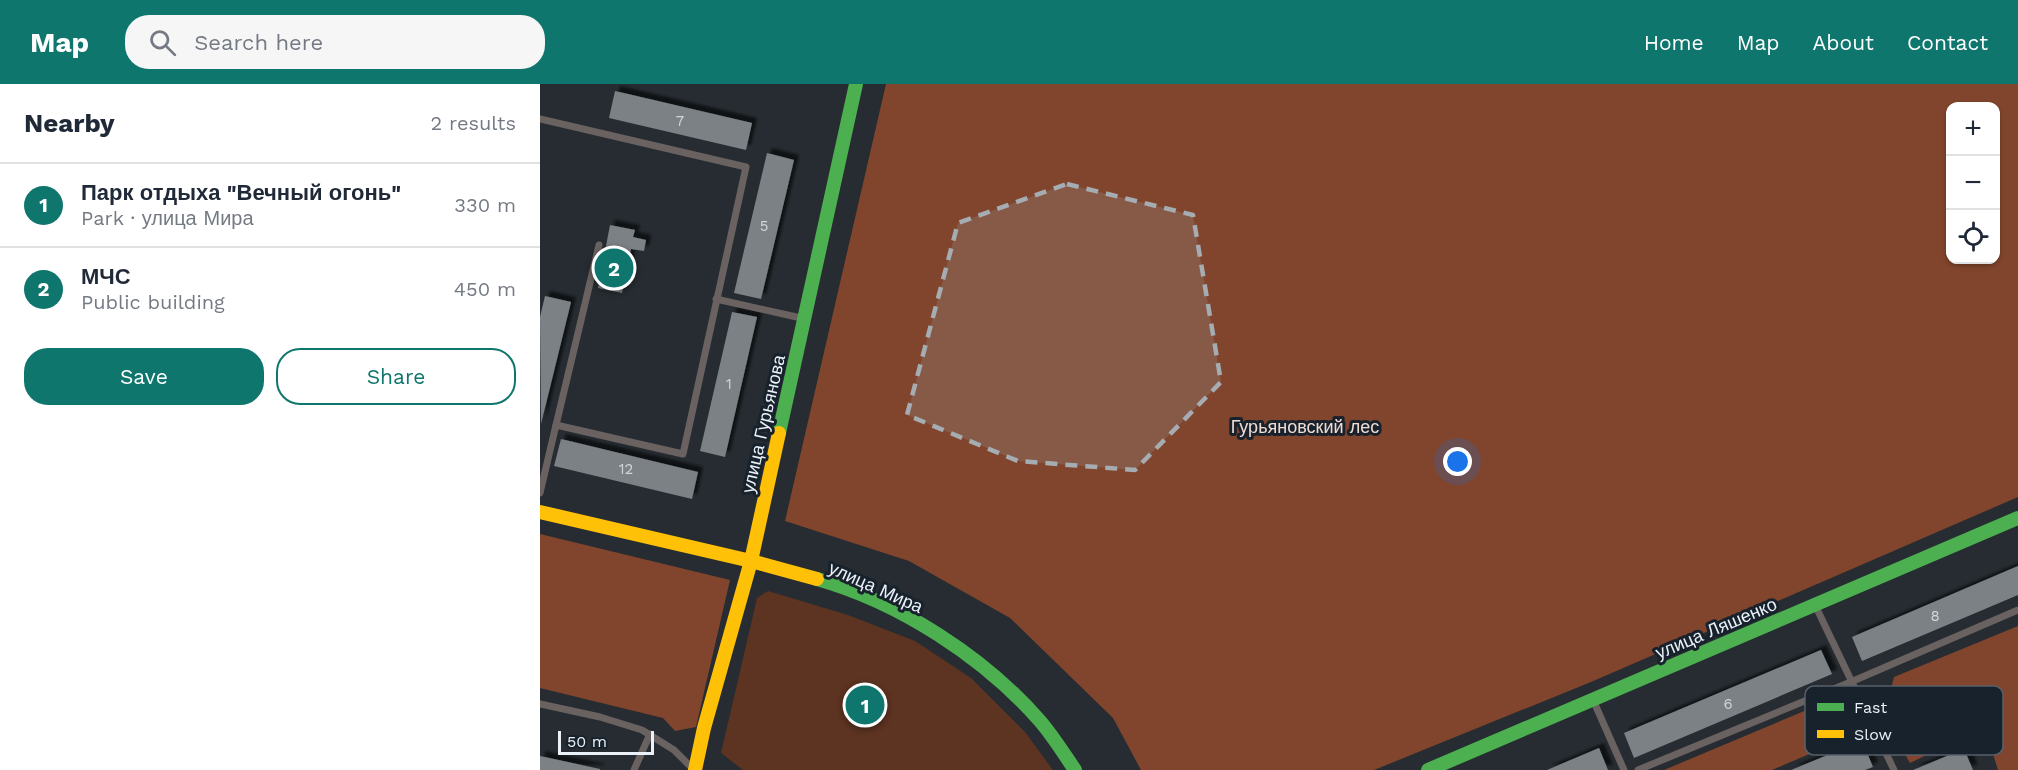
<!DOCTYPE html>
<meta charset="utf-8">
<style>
:root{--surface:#fff;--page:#f6f6f7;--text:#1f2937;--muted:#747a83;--line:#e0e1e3;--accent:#0f766e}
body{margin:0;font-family:"Work Sans",sans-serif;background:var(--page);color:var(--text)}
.controls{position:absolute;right:18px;top:18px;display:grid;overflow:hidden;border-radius:12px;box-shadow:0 2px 4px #0004}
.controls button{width:54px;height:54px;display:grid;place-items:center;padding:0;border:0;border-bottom:2px solid var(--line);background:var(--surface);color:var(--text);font:30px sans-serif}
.scale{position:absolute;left:18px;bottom:15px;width:96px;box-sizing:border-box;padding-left:6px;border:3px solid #eaf1f8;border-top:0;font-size:16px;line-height:21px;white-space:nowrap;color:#eaf1f8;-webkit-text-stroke:4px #18222c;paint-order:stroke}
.you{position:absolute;left:918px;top:378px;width:21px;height:21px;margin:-15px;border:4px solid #fff;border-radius:50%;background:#1a73e8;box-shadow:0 0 0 9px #1a73e833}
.badge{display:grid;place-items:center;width:39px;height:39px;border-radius:50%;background:var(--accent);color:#fff;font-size:20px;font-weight:700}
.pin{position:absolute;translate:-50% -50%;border:3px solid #fff;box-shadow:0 2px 6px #0006}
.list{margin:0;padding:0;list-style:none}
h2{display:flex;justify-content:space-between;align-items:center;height:78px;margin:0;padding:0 24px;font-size:26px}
h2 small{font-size:20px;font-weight:400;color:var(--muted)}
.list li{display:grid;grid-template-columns:39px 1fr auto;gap:18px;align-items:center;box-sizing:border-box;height:84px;padding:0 24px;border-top:2px solid var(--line)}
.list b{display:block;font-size:22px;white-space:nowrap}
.list p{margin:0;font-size:20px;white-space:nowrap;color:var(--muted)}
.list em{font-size:20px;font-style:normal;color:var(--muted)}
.actions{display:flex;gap:12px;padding:18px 24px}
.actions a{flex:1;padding:14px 0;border:2px solid var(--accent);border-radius:24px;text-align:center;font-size:21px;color:var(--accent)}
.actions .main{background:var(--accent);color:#fff}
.icon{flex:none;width:33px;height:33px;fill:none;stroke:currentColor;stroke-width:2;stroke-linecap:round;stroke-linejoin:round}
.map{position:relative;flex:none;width:1478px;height:686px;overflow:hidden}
header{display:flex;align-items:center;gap:36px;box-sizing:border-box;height:84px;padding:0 30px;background:var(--accent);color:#fff}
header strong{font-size:28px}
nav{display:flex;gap:33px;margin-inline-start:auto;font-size:21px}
.search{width:420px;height:54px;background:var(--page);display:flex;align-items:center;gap:15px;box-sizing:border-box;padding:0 21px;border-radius:24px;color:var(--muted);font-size:22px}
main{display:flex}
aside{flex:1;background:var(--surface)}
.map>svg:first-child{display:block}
.green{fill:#5d3321}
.forest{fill:#80452c;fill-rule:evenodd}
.building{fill:#7c8186;filter:url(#shadow)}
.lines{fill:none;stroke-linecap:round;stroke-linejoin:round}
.lane{stroke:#696261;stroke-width:7}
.fast{stroke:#4caf50;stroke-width:14}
.slow{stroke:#ffc107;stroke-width:14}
.marked{fill:#a5acb2;fill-opacity:0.2;stroke:#a5acb2;stroke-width:4.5;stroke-dasharray:12 8;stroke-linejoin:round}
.labels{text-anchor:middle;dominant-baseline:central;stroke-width:6;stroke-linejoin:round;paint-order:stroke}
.number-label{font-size:15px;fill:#ced5dc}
.street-label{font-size:18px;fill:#eaf1f8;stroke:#18222c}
.park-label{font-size:18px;fill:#f0dbd2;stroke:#18222c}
.key{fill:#18222c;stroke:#576069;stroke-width:1.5}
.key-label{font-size:16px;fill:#eaf1f8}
</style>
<header>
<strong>Map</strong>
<div class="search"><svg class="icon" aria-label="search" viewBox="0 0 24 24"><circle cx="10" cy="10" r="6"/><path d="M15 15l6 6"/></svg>Search here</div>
<nav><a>Home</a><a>Map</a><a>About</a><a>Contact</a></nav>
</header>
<main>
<aside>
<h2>Nearby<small>2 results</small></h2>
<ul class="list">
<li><span class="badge">1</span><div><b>Парк отдыха &quot;Вечный огонь&quot;</b><p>Park · улица Мира</p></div><em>330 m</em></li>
<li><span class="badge">2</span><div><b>МЧС</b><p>Public building</p></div><em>450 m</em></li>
</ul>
<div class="actions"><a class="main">Save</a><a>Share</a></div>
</aside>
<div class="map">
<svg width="1478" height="686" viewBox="0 0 1478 686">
<defs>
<filter id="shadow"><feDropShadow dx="5" dy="-5" stdDeviation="1.5" flood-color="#0009"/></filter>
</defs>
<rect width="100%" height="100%" fill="#262c31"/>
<polygon class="green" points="228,507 308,531 375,557 431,594 485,648 513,686 203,686 181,669 217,514"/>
<g class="forest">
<path d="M346 0H1478V413L1051 598 834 686H601L573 634 470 534 369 477 245 437ZM1410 22H1456V176H1410Z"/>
<polygon points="0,450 190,496 156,643 135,647 123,634 0,604"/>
<polygon points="1478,542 1478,686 1458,686 1447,650 1399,665 1370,679 1344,633 1354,593"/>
<polygon points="1307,609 1323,647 1232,686 1124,686"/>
</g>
<g class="building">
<polygon points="75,7 212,39 206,66 69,34"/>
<polygon points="227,69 254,76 221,215 194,209"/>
<polygon points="70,141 95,146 93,153 106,156 104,167 91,165 82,209 58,204"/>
<polygon points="5,212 31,218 1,340 0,233"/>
<polygon points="192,228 217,233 185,373 160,367"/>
<polygon points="21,355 158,388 152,415 14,382"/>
<polygon points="1478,482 1478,511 1322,577 1312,553"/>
<polygon points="1281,566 1292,590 1094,674 1084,649"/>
<polygon points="1322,657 1333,683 1325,686 1251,686"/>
<polygon points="1059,664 1068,686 1007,686"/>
<polygon points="1424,665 1433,686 1373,686"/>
<polygon points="0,672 60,685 60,686 0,686"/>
</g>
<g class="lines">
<g class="lane">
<polyline points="0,35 206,83 143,370 16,341 0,409"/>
<polyline points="176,215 261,234"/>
<polyline points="16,341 59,161"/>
<polyline points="1276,523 1354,686"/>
<polyline points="1054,618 1084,686"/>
<polyline points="0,620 60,633 102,646 134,666 152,684"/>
<polyline points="94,686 110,650"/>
<polyline points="1098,686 1313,597 1478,526"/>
</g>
<g class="fast">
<polyline points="239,349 316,0"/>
<path d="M277 495C359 518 444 573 500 637 513 652 524 670 535 686"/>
<polyline points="888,686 1478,434"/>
</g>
<g class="slow">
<polyline points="0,428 211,477 277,495"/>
<polyline points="155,686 164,644 211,477 239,349"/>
</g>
</g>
<path class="marked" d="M527 100 653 131 681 298 595 386 478 377 367 331 418 139Z"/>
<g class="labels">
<g class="number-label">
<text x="140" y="37">7</text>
<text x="224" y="142">5</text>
<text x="189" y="300">1</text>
<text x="86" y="385">12</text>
<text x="1395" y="532">8</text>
<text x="1188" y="620">6</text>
</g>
<g class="street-label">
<text transform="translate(223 340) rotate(-77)">улица Гурьянова</text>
<text transform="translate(336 503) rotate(24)">улица Мира</text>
<text transform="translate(1176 544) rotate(-23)">улица Ляшенко</text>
</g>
<g class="park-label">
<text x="765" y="342">Гурьяновский лес</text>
</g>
</g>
<rect x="1265" y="602" width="198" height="69" rx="9" class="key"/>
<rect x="1277" y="619" width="27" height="8" fill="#4caf50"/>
<rect x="1277" y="646" width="27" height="8" fill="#ffc107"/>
<g class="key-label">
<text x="1314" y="629">Fast</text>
<text x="1314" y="656">Slow</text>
</g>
</svg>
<div class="controls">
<button>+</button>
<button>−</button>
<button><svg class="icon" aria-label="locate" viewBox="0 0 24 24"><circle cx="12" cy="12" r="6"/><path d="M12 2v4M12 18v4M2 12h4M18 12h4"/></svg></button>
</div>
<div class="scale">50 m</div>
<div class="you"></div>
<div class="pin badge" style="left:325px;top:621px">1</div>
<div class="pin badge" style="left:74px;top:184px">2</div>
</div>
</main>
